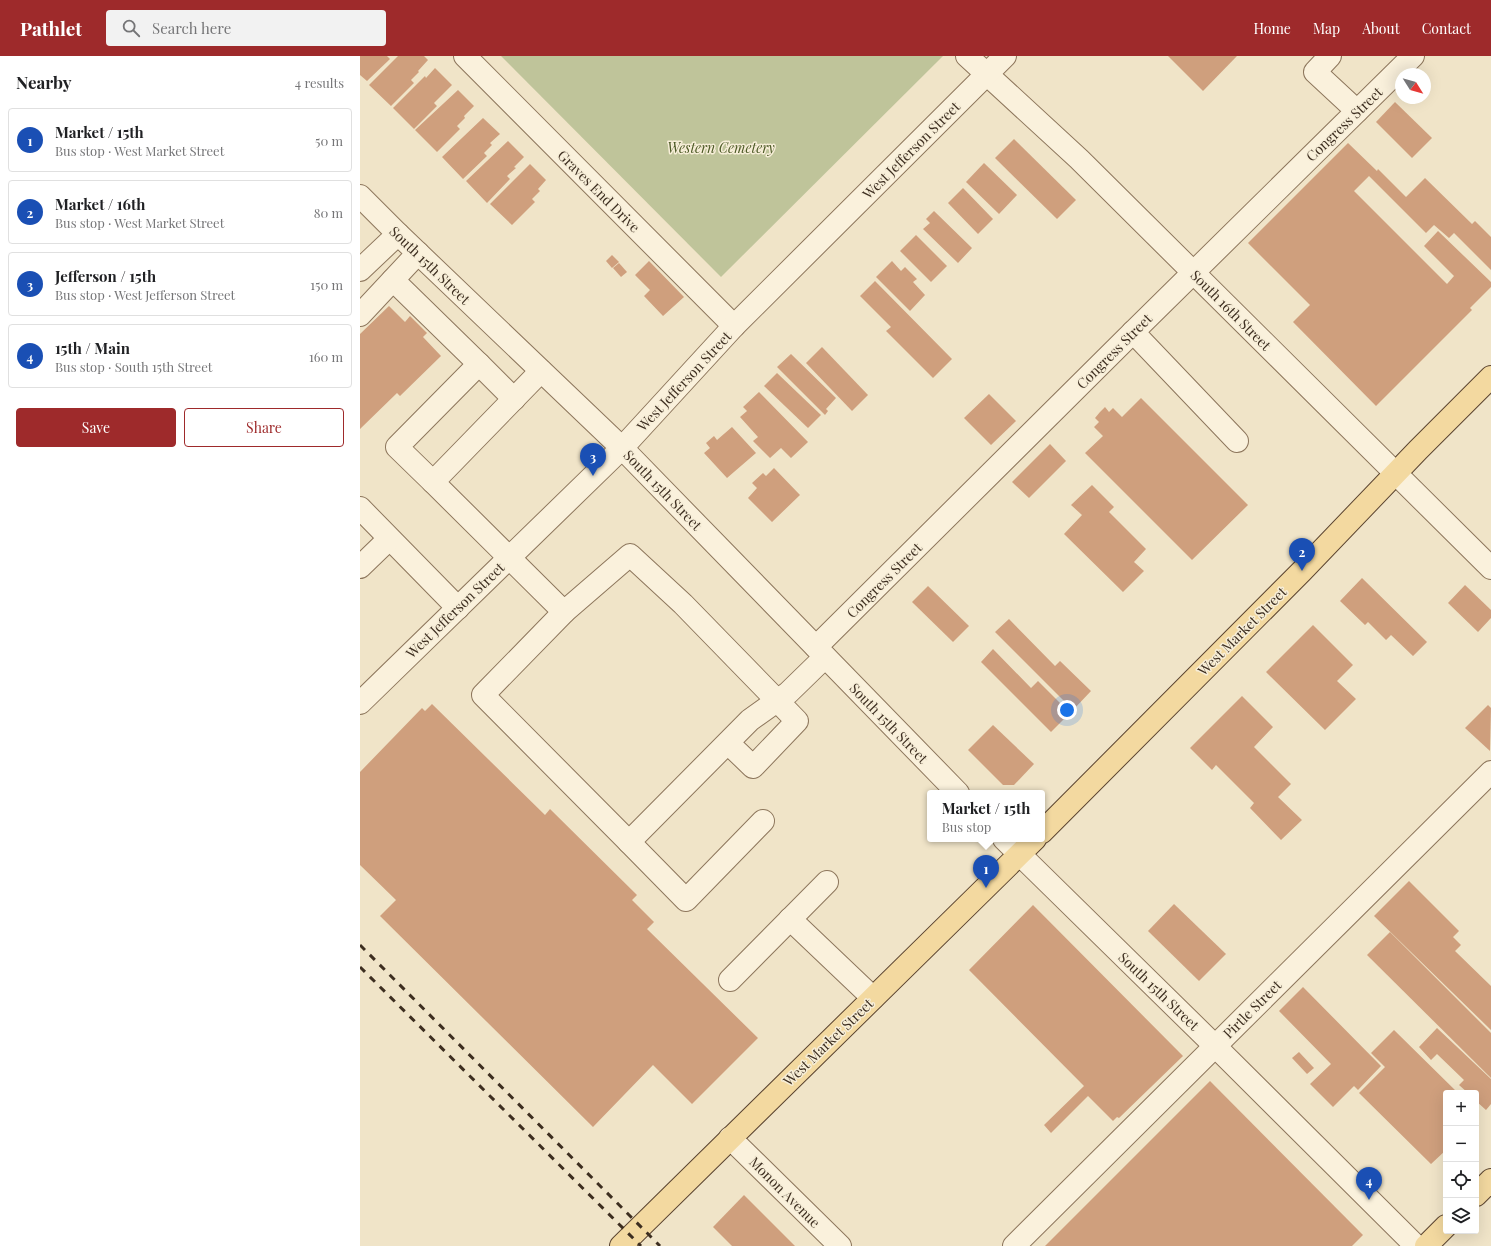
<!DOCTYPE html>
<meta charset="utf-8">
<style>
:root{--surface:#fff;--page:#f2f2f2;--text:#202124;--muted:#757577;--line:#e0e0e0;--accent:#9e2a2b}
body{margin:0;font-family:"Playfair Display",serif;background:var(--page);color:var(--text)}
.controls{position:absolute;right:12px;bottom:12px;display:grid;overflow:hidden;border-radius:4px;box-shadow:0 4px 16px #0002}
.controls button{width:36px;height:36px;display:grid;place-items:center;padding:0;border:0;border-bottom:1px solid var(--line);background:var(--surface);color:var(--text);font:20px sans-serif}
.compass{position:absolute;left:1035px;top:12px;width:36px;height:36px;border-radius:50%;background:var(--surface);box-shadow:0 4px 16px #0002;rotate:127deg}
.you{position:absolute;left:707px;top:654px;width:14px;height:14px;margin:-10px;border:3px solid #fff;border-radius:50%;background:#1a73e8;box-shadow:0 0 0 6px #1a73e833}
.badge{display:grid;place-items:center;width:26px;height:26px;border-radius:50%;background:var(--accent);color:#fff;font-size:13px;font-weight:700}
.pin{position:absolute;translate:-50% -33px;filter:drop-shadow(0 1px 2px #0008)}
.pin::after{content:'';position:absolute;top:21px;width:14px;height:12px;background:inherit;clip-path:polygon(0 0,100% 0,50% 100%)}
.popup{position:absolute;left:567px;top:734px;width:118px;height:52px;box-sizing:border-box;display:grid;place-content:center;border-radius:4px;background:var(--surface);filter:drop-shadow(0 1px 3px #0005);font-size:13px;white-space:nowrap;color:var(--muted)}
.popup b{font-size:15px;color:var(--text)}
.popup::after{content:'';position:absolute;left:50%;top:100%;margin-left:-8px;border:8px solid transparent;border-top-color:var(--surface)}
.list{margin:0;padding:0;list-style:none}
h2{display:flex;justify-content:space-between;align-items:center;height:52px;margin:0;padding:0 16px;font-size:17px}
h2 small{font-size:13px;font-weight:400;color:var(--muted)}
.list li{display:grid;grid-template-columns:26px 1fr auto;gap:12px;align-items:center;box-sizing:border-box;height:64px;margin:0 8px 8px;padding:0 8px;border:1px solid var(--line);border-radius:4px}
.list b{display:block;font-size:15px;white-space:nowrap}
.list p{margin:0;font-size:13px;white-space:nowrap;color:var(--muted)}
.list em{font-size:13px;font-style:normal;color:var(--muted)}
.actions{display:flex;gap:8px;padding:12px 16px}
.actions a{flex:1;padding:9px 0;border:1px solid var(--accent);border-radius:4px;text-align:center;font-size:14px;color:var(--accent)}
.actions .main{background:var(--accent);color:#fff}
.icon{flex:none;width:22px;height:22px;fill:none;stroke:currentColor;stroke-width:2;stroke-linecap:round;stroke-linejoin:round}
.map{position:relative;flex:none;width:1131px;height:1190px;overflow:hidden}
header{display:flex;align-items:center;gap:24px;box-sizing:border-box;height:56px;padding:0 20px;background:var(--accent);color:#fff}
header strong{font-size:19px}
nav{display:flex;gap:22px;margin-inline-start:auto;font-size:14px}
.search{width:280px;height:36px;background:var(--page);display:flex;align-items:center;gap:10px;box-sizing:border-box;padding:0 14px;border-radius:4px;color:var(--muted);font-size:15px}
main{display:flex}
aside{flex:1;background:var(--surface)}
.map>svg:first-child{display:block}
.cemetery{fill:#bfc49a}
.building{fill:#cf9f7d}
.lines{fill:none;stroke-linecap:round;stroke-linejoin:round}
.minor-casing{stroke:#8d765c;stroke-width:24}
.major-casing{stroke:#5b4430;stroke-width:24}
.minor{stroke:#faf1dc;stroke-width:22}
.major{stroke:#f3d9a0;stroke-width:22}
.rail{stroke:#3d2e20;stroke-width:3;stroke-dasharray:7 7;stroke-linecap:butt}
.labels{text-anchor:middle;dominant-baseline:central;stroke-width:3;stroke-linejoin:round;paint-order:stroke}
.street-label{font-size:14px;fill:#3d2e20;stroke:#f7eed8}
.park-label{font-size:14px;font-style:italic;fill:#4d5a26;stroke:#f7eed8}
</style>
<header>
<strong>Pathlet</strong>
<div class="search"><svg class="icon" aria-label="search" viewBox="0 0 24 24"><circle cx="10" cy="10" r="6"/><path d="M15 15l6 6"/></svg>Search here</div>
<nav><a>Home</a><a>Map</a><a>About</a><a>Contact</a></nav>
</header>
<main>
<aside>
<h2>Nearby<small>4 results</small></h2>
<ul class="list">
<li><span class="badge" style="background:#1a4fb4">1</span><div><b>Market / 15th</b><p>Bus stop · West Market Street</p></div><em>50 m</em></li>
<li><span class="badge" style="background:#1a4fb4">2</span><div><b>Market / 16th</b><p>Bus stop · West Market Street</p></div><em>80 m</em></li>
<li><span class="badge" style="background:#1a4fb4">3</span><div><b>Jefferson / 15th</b><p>Bus stop · West Jefferson Street</p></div><em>150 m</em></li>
<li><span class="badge" style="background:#1a4fb4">4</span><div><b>15th / Main</b><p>Bus stop · South 15th Street</p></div><em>160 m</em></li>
</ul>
<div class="actions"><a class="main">Save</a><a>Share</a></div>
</aside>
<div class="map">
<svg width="1131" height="1190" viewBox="0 0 1131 1190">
<rect width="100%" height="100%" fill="#f0e4c8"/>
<polygon class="cemetery" points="141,0 583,0 361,221"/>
<g class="building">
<polygon points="0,0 27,0 30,3 7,25 0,19"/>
<polygon points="38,0 64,0 68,4 58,15 59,16 51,24 54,27 31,50 9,29"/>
<polygon points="808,0 877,0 843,35"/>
<polygon points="75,12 92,29 74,47 77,50 54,73 33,52 65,20 66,22"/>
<polygon points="98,34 114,50 104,60 105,62 97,70 100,73 77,96 55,74"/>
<polygon points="1035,46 1072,82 1052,102 1016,66"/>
<polygon points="123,62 140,78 130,87 132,89 124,97 127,100 103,123 82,101"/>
<polygon points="654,83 716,144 697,163 635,102"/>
<polygon points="148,85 164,101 154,111 156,112 147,120 150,123 127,147 106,125"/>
<polygon points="988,87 1017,115 1018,113 1046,141 1065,122 1112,168 1115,165 1131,181 1131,214 1094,177 1089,182 1074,169 1066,177 1009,120 994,135 1087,228 1094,220 1064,190 1078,175 1131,226 1131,231 1110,252 1112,254 1016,350 933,266 950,249 888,187"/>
<polygon points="624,107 657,139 639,158 606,126"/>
<polygon points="170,108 186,124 178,133 180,135 172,143 175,146 152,169 130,148"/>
<polygon points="603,132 633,163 618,178 588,147"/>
<polygon points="574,155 612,192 598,207 563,173 570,167 566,163"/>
<polygon points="556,179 587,210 571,226 540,195"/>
<polygon points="252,199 259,206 252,212 246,205"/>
<polygon points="289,205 324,241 303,260 284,240 290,234 275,219"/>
<polygon points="532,205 541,215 545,211 557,223 553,226 565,239 550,255 516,221"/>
<polygon points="259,207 267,216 261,221 253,212"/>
<polygon points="515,225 592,303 573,322 526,275 531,271 500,240"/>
<polygon points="29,250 45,266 50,260 67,277 63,281 81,300 40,340 37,337 0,373 0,278"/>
<polygon points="462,291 508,339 492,355 446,307"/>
<polygon points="431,298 476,342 466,353 468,355 465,359 417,311"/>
<polygon points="417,317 461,359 448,372 404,330"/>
<polygon points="399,336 448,386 431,402 421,392 410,402 393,385 398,381 380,361 387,355 383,351"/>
<polygon points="629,338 656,365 631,389 604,362"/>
<polygon points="781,342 888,449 832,504 725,397 743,380 734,371 739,366 735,362 740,356 745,351 749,356 753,352 762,361"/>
<polygon points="372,371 396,397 367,422 344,397 350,392 346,387 354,380 357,384"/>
<polygon points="690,388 706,405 669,442 652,426"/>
<polygon points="414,412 440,439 412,466 388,442 397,432 392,427 403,417 406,420"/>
<polygon points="732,429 754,451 749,456 786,493 774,506 784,515 763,536 704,478 722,459 711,449"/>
<polygon points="1002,522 1067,586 1053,600 1031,579 1026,584 1008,566 1005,569 980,545"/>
<polygon points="1105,529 1131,554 1131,562 1118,576 1088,547"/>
<polygon points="568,530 609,570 593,586 552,546"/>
<polygon points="649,563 695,610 700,605 731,635 713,654 635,576"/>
<polygon points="953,569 993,609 977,625 996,643 965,674 906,616"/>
<polygon points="633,593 671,632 678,625 710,657 691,676 621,606"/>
<polygon points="882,640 913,671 894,691 931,728 918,741 942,764 921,784 890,752 894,747 856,709 852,714 830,692"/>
<polygon points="72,648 185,759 190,753 277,839 272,844 294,866 287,873 398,982 332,1048 293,1009 233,1071 20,860 36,844 0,809 0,716 62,652 65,655"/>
<polygon points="1128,649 1131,652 1130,695 1105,672"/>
<polygon points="633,669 674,708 654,729 643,729 608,694"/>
<polygon points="1049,825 1099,875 1093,881 1101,889 1095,895 1131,930 1131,974 1014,860"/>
<polygon points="814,848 866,898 839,925 788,875"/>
<polygon points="673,849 823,1000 759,1062 757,1061 753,1065 728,1040 691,1077 684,1069 724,1030 609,914"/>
<polygon points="1030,876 1131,977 1131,1022 1007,899"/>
<polygon points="943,931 1021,1010 998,1034 994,1030 973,1051 950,1028 971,1008 919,955"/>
<polygon points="1077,972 1131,1023 1131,1048 1126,1054 1116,1045 1116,1037 1108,1037 1099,1029 1104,1024 1077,998 1071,1004 1059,991"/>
<polygon points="1034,974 1098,1037 1086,1037 1086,1094 1071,1108 999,1037 1025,1011 1011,997"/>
<polygon points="939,996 954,1012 947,1018 932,1002"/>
<polygon points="850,1025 1003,1179 992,1190 685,1190"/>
<polygon points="384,1139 435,1190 372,1190 353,1171"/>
</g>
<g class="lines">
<g class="minor-casing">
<g id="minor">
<polyline points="105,0 374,270"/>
<polyline points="607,0 719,103 1131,512"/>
<polyline points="970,0 955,16 997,55"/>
<polyline points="0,140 38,178 262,392 598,737"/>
<polyline points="0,214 38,178"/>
<polyline points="33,224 119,308"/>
<polyline points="0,259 58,197"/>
<polyline points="773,276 877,385"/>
<polyline points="181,315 73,426 204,556 270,499 323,548 437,665 393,711 368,687"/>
<polyline points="73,426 37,391 119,308 154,343"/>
<polyline points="0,452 98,552"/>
<polyline points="0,511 29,483"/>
<polyline points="204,556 123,639 269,786 390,664 428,637 465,601"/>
<polyline points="456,591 773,276 1053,0"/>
<polyline points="0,647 262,392 374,270 645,0"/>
<polyline points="644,783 855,990 1056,1190"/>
<polyline points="269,786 326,844 403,765"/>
<polyline points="430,863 513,942"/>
<polyline points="370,924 467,826"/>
<polyline points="370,1082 480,1190"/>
<polyline points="654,1190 1131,716"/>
</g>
</g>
<g class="major-casing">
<g id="major">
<polyline points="682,776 942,515 1058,394 1131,321"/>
<polyline points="1116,1139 1131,1124"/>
<polyline points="261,1190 675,783"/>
<polyline points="1066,1190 1086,1170"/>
</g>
</g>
<use href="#minor" class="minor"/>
<use href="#major" class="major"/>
<g class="rail">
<polyline points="0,889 300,1190"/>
<polyline points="0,911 281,1190"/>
</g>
</g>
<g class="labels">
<g class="street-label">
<text transform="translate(984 68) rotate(-44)">Congress Street</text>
<text transform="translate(551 94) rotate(-45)">West Jefferson Street</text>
<text transform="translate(239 135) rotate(45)">Graves End Drive</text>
<text transform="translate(70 209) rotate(44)">South 15th Street</text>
<text transform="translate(871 254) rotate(45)">South 16th Street</text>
<text transform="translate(754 295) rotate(-45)">Congress Street</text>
<text transform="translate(324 325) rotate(-47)">West Jefferson Street</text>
<text transform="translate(303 434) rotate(46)">South 15th Street</text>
<text transform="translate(524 524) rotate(-45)">Congress Street</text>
<text transform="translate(95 554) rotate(-44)">West Jefferson Street</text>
<text transform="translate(882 575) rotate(-45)">West Market Street</text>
<text transform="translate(529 667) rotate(46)">South 15th Street</text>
<text transform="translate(799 935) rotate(44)">South 15th Street</text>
<text transform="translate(892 953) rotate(-45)">Pirtle Street</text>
<text transform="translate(468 986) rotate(-44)">West Market Street</text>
<text transform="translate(425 1136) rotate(45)">Monon Avenue</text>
</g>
<g class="park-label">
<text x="361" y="91">Western Cemetery</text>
</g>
</g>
</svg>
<div class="controls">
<button>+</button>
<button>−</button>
<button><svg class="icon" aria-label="locate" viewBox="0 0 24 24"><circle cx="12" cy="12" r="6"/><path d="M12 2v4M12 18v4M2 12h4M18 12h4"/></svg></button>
<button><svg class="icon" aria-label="layers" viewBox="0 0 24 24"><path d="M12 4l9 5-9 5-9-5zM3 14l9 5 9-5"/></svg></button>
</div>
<svg class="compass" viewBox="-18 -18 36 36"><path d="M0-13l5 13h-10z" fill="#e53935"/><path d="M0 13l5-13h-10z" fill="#757577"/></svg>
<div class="you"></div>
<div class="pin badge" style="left:626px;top:832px;background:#1a4fb4">1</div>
<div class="popup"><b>Market / 15th</b>Bus stop</div>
<div class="pin badge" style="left:942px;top:515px;background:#1a4fb4">2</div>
<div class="pin badge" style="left:233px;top:420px;background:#1a4fb4">3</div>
<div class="pin badge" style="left:1009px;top:1144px;background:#1a4fb4">4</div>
</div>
</main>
